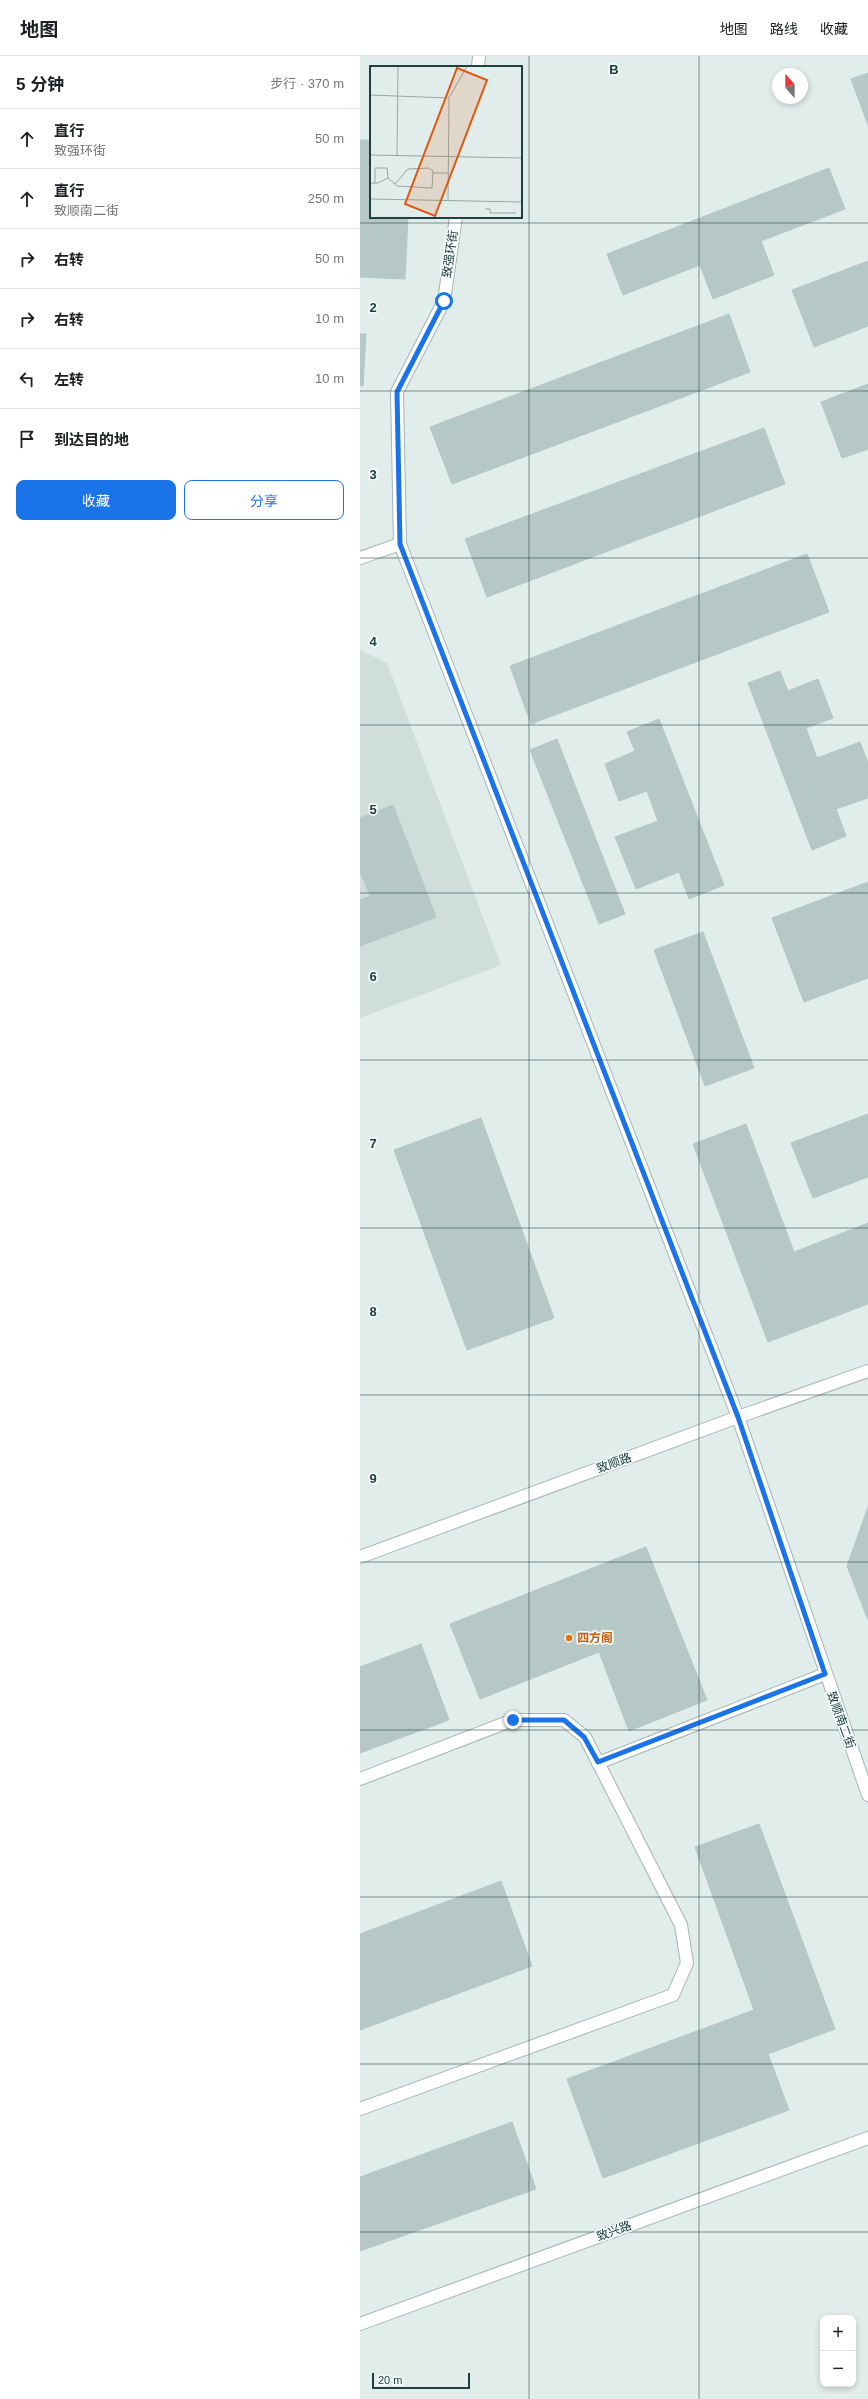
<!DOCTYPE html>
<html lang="zh">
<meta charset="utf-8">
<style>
:root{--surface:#fff;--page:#f6f6f6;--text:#202124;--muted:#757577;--line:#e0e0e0;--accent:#1a73e8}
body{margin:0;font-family:Helvetica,"Noto Sans SC",sans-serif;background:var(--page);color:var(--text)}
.controls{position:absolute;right:12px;bottom:12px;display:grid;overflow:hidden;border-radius:8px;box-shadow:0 2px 6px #0003}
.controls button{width:36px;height:36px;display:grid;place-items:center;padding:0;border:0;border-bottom:1px solid var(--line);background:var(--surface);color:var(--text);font:20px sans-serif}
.compass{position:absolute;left:412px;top:12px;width:36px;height:36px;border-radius:50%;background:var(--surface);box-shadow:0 2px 6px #0003;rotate:339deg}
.scale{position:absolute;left:12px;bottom:10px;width:98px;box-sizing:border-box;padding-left:4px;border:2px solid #203f3f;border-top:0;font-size:11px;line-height:14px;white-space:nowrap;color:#203f3f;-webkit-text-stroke:3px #f2f9f8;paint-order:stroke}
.stop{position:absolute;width:12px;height:12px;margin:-9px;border:3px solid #1a73e8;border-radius:50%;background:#fff}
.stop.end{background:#1a73e8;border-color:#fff;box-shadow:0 1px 4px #0008}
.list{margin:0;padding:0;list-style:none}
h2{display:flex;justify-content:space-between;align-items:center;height:52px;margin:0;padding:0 16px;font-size:17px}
h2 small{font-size:13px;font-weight:400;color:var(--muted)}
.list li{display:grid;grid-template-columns:26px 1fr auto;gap:12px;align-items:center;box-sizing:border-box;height:60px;padding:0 16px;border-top:1px solid var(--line)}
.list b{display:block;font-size:15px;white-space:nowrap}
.list p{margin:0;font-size:13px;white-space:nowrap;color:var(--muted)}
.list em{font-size:13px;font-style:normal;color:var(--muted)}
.actions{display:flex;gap:8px;padding:12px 16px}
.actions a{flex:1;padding:9px 0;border:1px solid var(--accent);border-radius:8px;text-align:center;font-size:14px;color:var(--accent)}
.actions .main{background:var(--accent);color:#fff}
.icon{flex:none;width:22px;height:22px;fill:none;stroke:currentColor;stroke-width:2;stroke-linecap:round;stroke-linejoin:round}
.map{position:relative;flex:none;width:508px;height:2343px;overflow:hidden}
header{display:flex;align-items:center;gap:24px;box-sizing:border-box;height:56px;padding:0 20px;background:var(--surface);border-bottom:1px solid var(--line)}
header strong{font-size:19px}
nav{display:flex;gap:22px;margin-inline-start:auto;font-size:14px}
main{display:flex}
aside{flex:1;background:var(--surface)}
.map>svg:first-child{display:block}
.built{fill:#cfdddb}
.building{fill:#b6c8c5;stroke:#b3c7c5}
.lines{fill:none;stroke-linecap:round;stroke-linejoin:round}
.minor-casing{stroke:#a3b5b4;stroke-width:14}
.minor{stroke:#fff;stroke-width:12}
.route{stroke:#1a73e8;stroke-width:5}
.grid{fill:none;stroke:#203f3f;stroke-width:1;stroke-opacity:0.55}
.food-dot{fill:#e8710a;stroke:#f2f9f8;stroke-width:1.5}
.labels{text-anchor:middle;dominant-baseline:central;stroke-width:3.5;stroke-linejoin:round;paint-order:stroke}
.street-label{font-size:12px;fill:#203f3f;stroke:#f2f9f8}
.food-label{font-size:12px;font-weight:bold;fill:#c56008;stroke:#f2f9f8;text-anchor:start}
.inset-road{fill:none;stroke:#94a7a6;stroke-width:1}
.view{fill:#de580f;fill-opacity:0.15;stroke:#de580f;stroke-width:2}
.inset-edge{fill:none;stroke:#203f3f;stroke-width:2}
.grid-label{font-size:13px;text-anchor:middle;font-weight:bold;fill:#203f3f;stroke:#f2f9f8;stroke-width:3.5;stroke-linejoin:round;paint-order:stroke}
</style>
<header>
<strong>地图</strong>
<nav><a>地图</a><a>路线</a><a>收藏</a></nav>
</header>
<main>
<aside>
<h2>5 分钟<small>步行 · 370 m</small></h2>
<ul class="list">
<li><svg class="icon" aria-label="ahead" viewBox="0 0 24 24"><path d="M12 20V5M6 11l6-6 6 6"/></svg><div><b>直行</b><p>致强环街</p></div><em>50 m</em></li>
<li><svg class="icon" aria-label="ahead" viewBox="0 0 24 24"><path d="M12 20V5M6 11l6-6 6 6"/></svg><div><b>直行</b><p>致顺南二街</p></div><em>250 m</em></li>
<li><svg class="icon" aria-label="right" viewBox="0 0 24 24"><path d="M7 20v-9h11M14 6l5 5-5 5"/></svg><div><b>右转</b></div><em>50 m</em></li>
<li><svg class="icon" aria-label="right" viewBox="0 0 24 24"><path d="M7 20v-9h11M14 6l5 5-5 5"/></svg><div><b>右转</b></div><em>10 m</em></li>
<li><svg class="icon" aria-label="left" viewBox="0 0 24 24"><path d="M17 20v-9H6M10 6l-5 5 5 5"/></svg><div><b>左转</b></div><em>10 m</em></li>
<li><svg class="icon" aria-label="arrive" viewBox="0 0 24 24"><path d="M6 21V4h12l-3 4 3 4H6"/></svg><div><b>到达目的地</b></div></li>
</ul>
<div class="actions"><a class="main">收藏</a><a>分享</a></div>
</aside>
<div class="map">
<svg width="508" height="2343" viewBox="0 0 508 2343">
<rect width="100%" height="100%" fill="#e1edeb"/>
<polygon class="built" points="0,594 27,607 141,909 0,962"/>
<g class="building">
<polygon points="508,17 508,69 491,23"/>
<polygon points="0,84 11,84 11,161 48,161 45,223 0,221"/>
<polygon points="469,112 485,153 401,185 414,219 353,243 340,209 263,239 247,198"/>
<polygon points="508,205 508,270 454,291 432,234"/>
<polygon points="369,258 390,316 92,428 70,371"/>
<polygon points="0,278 6,278 3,330 0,330"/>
<polygon points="508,328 508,393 482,402 461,346"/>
<polygon points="404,372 425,428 127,541 105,483"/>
<polygon points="447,498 469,556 171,668 150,610"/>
<polygon points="420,615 428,635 458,623 473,662 446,672 457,702 500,686 508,707 508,742 476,753 486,780 452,794 388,627"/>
<polygon points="299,663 364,829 329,843 319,816 276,833 255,781 298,765 287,735 259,745 245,708 275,695 267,676"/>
<polygon points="197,683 265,858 239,868 170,694"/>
<polygon points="33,749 76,861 0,890 0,844 10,840 0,815 0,762"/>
<polygon points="508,826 508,922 444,946 412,862"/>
<polygon points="343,876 394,1012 345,1030 294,894"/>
<polygon points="508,1058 508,1121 453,1142 431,1087"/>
<polygon points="121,1062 194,1262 107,1294 34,1094"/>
<polygon points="386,1068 434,1196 508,1167 508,1248 408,1286 333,1088"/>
<polygon points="508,1451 508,1564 487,1510"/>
<polygon points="286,1491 347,1644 269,1675 239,1596 120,1643 90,1568"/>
<polygon points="61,1588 89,1664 0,1697 0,1611"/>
<polygon points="399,1768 475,1973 408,1998 429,2054 243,2122 207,2023 394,1954 335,1791"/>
<polygon points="141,1825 172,1910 0,1974 0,1878"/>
<polygon points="152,2066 176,2133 0,2195 0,2121"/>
</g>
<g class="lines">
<g class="minor-casing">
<g id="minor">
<polyline points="118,11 119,0"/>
<polyline points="96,161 84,245 37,336 40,488 378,1361 508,1739"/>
<polyline points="0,502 40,488"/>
<polyline points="0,1501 378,1361 508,1315"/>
<polyline points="238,1707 465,1618"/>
<polyline points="0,1723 153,1664 204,1664 225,1681 321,1869 327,1907 313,1939 0,2053"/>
<polyline points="0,2268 508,2082"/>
</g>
</g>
<use href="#minor" class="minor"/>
</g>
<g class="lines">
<polyline class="route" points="84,245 37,336 40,488 378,1361 465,1618 238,1706 224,1681 204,1664 153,1664"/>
</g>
<path class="grid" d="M169 0V2343M339 0V2343M0 167H508M0 335H508M0 502H508M0 669H508M0 837H508M0 1004H508M0 1172H508M0 1339H508M0 1506H508M0 1674H508M0 1841H508M0 2008H508M0 2176H508"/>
<circle class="food-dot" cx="209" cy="1582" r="4"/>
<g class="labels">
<g class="street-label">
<text transform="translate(90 198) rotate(-82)">致强环街</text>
<text transform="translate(254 1407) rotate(-20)">致顺路</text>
<text transform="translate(481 1664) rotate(70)">致顺南二街</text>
<text transform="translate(254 2175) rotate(-20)">致兴路</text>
</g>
<g class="food-label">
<text x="217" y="1582">四方阁</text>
</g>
</g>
<g transform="translate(10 10)">
<rect width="152" height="152" fill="#e1edeb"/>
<path class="inset-road" d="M0 29 79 32M0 89 152 92M27 89 28 0M63 107H78M0 117H8L18 112 27 120 62 122 63 105 59 102 38 103 25 118M5 117V102H17L18 112M0 133 152 136M78 135 79 32 97 0M115 143H120V147H146"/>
<path class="view" d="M87 2 117 14 65 150 35 138Z"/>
<rect width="152" height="152" class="inset-edge"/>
</g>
<g class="grid-label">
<text x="254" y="18">B</text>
<text x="13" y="256">2</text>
<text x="13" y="423">3</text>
<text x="13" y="590">4</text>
<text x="13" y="758">5</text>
<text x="13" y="925">6</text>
<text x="13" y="1092">7</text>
<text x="13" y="1260">8</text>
<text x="13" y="1427">9</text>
</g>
</svg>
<div class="controls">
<button>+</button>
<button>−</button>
</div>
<svg class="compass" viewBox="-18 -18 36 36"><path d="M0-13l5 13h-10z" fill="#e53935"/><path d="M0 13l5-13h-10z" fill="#757577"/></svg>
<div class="scale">20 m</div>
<div class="stop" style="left:84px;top:245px"></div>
<div class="stop end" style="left:153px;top:1664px"></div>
</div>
</main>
